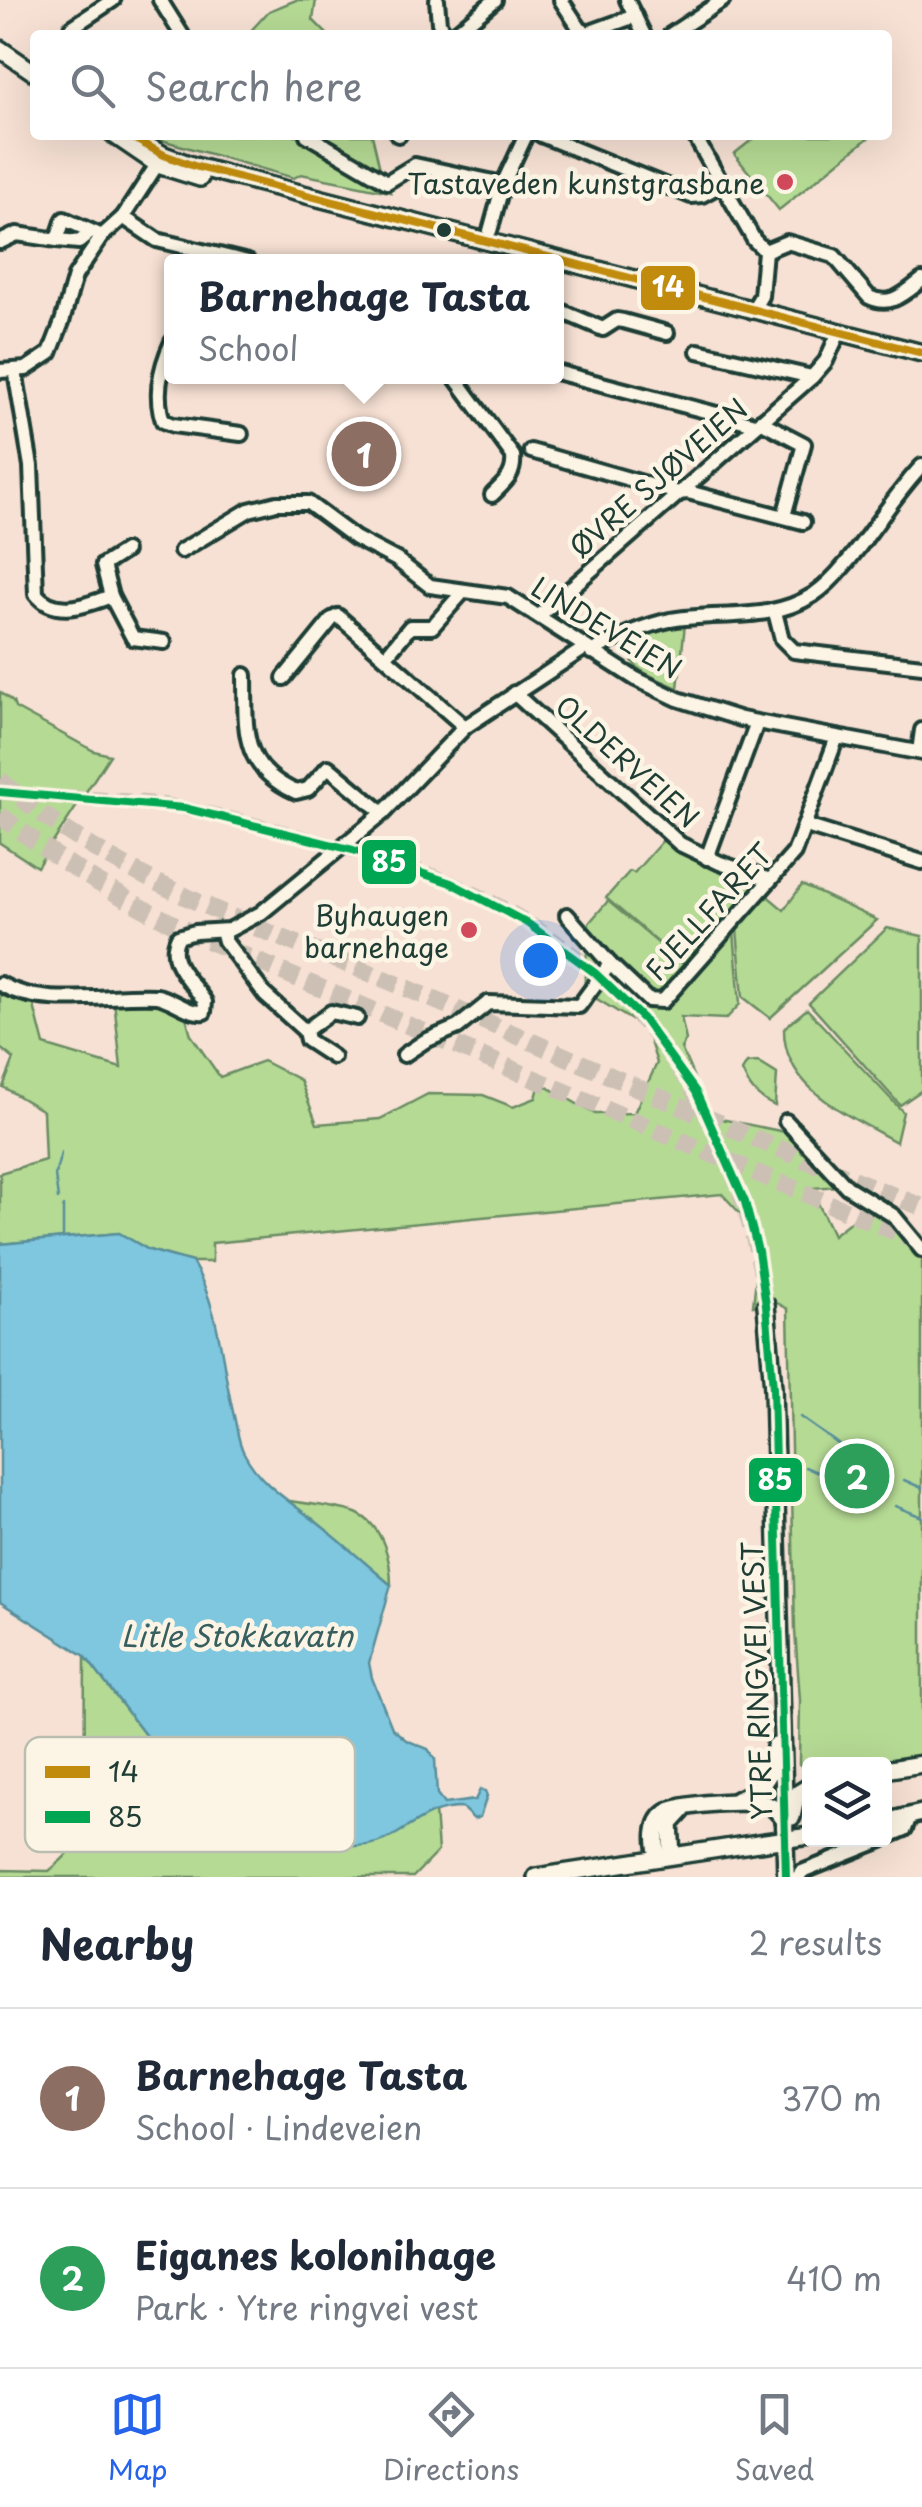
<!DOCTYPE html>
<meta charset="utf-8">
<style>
:root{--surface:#fff;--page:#f2f2f3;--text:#1f2937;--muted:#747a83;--line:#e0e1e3;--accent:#2563eb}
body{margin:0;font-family:"Playpen Sans",sans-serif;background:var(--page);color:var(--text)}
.controls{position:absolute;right:30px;bottom:30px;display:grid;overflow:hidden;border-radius:10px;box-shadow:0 10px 40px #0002}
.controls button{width:90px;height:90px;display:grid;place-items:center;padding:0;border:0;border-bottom:2px solid var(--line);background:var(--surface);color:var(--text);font:50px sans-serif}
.you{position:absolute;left:540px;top:960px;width:35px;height:35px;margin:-25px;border:8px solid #fff;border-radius:50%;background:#1a73e8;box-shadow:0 0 0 15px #1a73e833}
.badge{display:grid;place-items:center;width:65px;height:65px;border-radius:50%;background:var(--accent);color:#fff;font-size:32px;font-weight:700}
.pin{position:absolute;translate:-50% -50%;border:5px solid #fff;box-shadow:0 2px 10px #0006}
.popup{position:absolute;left:164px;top:254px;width:400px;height:130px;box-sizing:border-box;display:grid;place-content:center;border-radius:10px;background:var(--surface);filter:drop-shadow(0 2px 8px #0005);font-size:32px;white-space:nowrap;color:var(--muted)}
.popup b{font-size:38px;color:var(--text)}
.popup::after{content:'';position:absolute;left:50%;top:100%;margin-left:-20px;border:20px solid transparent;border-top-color:var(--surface)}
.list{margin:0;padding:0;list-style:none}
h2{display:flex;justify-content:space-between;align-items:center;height:130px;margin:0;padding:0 40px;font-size:42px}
h2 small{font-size:32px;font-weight:400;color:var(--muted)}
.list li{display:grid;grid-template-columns:65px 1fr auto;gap:30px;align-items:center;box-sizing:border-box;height:180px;padding:0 40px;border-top:2px solid var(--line)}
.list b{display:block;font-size:38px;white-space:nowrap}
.list p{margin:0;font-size:32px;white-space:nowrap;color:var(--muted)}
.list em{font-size:32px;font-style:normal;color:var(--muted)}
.icon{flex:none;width:55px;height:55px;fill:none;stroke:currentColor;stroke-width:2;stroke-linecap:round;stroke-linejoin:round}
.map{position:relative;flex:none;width:922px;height:1877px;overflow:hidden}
.search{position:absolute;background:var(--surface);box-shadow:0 10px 40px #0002;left:30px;right:30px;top:30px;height:110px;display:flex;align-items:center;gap:25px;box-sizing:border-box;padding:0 35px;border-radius:10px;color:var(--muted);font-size:38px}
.sheet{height:490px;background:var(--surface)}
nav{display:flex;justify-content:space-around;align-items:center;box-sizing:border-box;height:140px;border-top:2px solid var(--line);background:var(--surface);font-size:28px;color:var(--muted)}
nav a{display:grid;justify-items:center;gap:5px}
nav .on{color:var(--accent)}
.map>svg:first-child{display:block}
.green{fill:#b5da94;stroke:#6a8c64;stroke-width:2.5}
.water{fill:#7fc6df;stroke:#598f9b;stroke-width:2.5}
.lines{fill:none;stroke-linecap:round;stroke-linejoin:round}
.stream{stroke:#598f9b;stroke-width:2.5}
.major-tunnel{stroke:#ccc0b4;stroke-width:15;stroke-dasharray:15 8;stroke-linecap:butt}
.highway-tunnel{stroke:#ccc0b4;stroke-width:18;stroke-dasharray:18 9;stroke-linecap:butt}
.minor-casing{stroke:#1f3d34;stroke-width:20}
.major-casing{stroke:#1f3d34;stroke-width:22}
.minor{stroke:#fcf5e5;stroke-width:12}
.major{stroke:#fcf5e5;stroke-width:15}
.major-bridge-casing{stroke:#1f3d34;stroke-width:22;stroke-linecap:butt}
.major-bridge{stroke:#fcf5e5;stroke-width:15}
.bus-1-casing{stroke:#fcf5e5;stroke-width:15}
.bus-2-casing{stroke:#fcf5e5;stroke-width:15}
.bus-1{stroke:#c18c0d;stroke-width:8}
.bus-2{stroke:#00a651;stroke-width:8}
.poi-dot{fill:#d1495b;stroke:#fcf5e5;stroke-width:4}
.bus-dot{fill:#1f3d34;stroke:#fcf5e5;stroke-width:4}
.labels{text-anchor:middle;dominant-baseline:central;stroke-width:9;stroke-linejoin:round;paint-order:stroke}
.poi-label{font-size:28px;fill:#1f3d34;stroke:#fcf5e5;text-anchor:end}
.street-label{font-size:28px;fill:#1f3d34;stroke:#fcf5e5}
.water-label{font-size:30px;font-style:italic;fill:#375f5f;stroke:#fcf5e5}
.key{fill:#fcf5e5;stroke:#babeb0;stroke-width:2.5}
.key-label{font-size:28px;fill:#1f3d34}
.line-badge{stroke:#fcf5e5;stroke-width:4}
.badge-label{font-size:28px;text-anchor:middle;font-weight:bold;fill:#fff}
</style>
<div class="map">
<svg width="922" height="1877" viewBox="0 0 922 1877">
<rect width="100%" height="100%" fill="#f7e1d4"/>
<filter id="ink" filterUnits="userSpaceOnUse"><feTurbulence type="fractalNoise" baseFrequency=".01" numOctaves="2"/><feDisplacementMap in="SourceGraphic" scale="20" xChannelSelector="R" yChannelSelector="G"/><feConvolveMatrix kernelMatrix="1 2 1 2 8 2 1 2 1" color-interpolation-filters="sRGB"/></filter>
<g filter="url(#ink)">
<g class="green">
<polygon points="296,0 316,0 313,20 328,35 247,35 269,11"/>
<polygon points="161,135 372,135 382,177 390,192 301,174 294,178 158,139"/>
<polygon points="758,135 872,135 779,210 734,154"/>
<path d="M685 624 678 688C652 675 624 672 630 640Z"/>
<polygon points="0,692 13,702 15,708 94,751 110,755 37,867 0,843"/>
<polygon points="664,839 759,883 720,929 702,918 721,932 697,962 734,931 740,1004 726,1019 681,1017 686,1040 681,1048 711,1117 785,1132 840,1186 811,1188 833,1235 856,1217 869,1217 879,1209 922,1255 922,1757 875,1764 810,1764 809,1772 799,1764 800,1700 795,1631 788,1309 777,1303 753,1306 757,1269 751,1225 722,1194 212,1243 212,1262 192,1262 149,1250 119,1233 0,1244 0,1173 45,1160 43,1111 3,1087 14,1059 0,1048 0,989 33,1002 44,1045 121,1068 114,1000 149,1000 180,1008 186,1017 191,1035 220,1077 263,1061 300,1080 317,1124 380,1119 428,1094 483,1095 513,1107 536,1098 540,1083 595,1114 634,1113 657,1063 646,1029 584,991 589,923 608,901 689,969 606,898 630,871 634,873"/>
<polygon points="802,885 877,920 770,1018 743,997 737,929 764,893 784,910"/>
<polygon points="887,928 922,936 922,1090 900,1105 809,1003"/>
<path d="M807 1009 903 1112 896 1142C850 1115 783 1090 784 1028Z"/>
<path d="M758 1062 777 1074 775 1106C758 1099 749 1088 742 1071L747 1063Z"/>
<path d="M285 1500C303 1504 343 1507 358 1514 383 1526 391 1560 391 1585L313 1519Z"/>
<path d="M85 1656 149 1740 177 1757 199 1790 248 1780 290 1818H419L435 1811 438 1851 413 1877H0V1870L49 1871C103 1827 87 1803 85 1743 84 1714 85 1685 85 1656Z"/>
</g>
<path class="water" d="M119 1233 149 1250 192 1262C221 1309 221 1364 234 1416 237 1428 238 1442 244 1453 260 1484 288 1500 315 1521 341 1541 366 1564 391 1585L369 1663 372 1678 392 1728 406 1740 428 1749 435 1759 437 1795 444 1804 475 1800 480 1790 485 1791 487 1796 480 1817 474 1819 462 1808C434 1808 421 1819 398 1833 337 1871 291 1819 248 1780L199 1790 177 1758 149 1740 85 1656 0 1602V1244Z"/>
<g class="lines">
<g class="stream">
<polyline points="58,1199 55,1175 61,1153"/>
<polyline points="63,1237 63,1206"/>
<polyline points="800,1417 855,1456"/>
<polyline points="805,1467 880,1500"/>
<polyline points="904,1480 922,1488"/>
<polyline points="895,1506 922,1517"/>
</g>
<path class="major-tunnel" d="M0 792C55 799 111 797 166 805 213 813 260 826 306 838 355 851 404 863 451 883 631 958 738 1114 766 1305"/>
<g class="highway-tunnel">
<path d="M0 780C117 884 277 933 418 993 586 1064 752 1140 922 1207"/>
<path d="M0 815C63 865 129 903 200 937L922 1243"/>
</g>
<g class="minor-casing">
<g id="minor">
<polyline points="160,0 182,35"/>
<polyline points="437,0 439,23 446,35"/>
<polyline points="561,0 580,29 588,33 635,16"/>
<polyline points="627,0 644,35"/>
<polyline points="70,35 71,28 113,0"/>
<polyline points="453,35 495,0"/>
<polyline points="670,35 723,0"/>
<polyline points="307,135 387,182 415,165 503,184"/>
<polyline points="398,135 399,135"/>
<polyline points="541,135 691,196 702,195 722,184"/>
<polyline points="694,135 754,240 765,251 761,296 752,311"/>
<polyline points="123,217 157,240 248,262"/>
<polyline points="490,231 503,184 526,135"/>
<polyline points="57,240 79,242 91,232"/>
<polyline points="0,242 17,234 57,240 64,219 102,236"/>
<path d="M765 251 787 242 834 256 869 297C891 308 905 293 922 280"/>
<polyline points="556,309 603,329 617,320 623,321 667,333"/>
<path d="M172 342C161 366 154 395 163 421L173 425 241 434"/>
<polyline points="698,351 812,377"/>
<polyline points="0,371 26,369 50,353 62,322 75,276 102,236 123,217 162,157"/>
<path d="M15 371 31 466 36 594C55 618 87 605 111 596"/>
<polyline points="556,372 755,424"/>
<path d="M454 376 513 456C515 475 505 482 492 495"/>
<polyline points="760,421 804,444 784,516"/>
<polyline points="531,451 678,493 688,492 803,522"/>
<polyline points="125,551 103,565 111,596 133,638 164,642"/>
<polyline points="181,551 249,510 277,503 308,503 355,538 397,560 430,586 508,597 636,679 678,699 741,719 922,753"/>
<polyline points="775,612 782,639 794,651 922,666"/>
<polyline points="539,616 812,377 826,361 839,332"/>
<path d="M591 652C616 638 642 626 670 620 718 611 769 623 813 595 851 570 887 501 922 466"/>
<polyline points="386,656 410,627 432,627 462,593"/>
<path d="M245 675C246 729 239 766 296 792L308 789 328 767 383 813"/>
<polyline points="284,678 332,619 338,616 465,727"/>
<polyline points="514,693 680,844 720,863 770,880"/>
<polyline points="919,752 922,730"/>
<polyline points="806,826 922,862"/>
<polyline points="707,858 757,723"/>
<polyline points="567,915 610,964"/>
<polyline points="222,931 225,941 265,995 305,1031 307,1040 333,1057"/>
<path d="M0 984C45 1010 108 993 157 996 173 999 188 1014 204 1012L205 1002C193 982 165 963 178 937L195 932 229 930 261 913 383 813 465 727 585 648"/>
<polyline points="305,1031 331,1012 357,1018"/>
<polyline points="404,1055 425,1041 458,1027 488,1003 579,1006 610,964 648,1000 663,1001 794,853 837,737"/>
<polyline points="786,1121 847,1187 894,1216 922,1250"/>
<polyline points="884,1838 905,1829 910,1816"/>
<polyline points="798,1877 802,1872 882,1840"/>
</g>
</g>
<g class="major-casing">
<g id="major">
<polyline points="0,49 35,73"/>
<polyline points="114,135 158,165 200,178"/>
<polyline points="128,135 164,155 194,166 922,353"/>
<polyline points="766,1305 773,1388 786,1877"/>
<polyline points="884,1770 922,1764"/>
<path d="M737 1800C763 1788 774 1776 775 1746"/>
<polyline points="792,1817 797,1794 810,1786"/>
<polyline points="884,1822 922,1813"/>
<polyline points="672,1855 670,1824 682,1811"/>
<path d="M658 1857C655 1843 652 1823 666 1813 679 1803 752 1799 768 1805 776 1808 780 1814 785 1821"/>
<polyline points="536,1877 758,1843"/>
</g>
</g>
<use href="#minor" class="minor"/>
<use href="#major" class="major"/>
<g class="major-bridge-casing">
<polyline id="major-bridge" points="758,1843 810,1836"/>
</g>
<use href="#major-bridge" class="major-bridge"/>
<g class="bus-1-casing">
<polyline id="bus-1" points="128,135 164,155 194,166 922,353"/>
</g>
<g class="bus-2-casing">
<polyline id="bus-2" points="0,792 184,808 353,850 451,883 527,923 595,973 643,1019 696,1092 745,1202 758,1251 766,1305 773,1388 786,1877"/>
</g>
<use href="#bus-1" class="bus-1"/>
<use href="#bus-2" class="bus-2"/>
</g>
</g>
<g class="poi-dot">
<circle cx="785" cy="182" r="10"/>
<circle cx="469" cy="930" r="10"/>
</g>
<circle class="bus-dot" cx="444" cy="230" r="9"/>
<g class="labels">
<g class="poi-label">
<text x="765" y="182">Tastaveden kunstgrasbane</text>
<text x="449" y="914">Byhaugen<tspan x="449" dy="32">barnehage</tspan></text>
</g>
<g class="street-label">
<text transform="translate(658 477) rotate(-41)">ØVRE SJØVEIEN</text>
<text transform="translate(607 627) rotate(31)">LINDEVEIEN</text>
<text transform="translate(628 761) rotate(42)">OLDERVEIEN</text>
<text transform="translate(708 911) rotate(-48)">FJELLFARET</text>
<text transform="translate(756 1681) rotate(-92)">YTRE RINGVEI VEST</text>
</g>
<g class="water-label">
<text x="237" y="1634">Litle Stokkavatn</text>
</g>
</g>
<rect x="25" y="1737" width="330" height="115" rx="15" class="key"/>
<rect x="45" y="1766" width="45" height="12" fill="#c18c0d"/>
<rect x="45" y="1811" width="45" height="12" fill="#00a651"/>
<g class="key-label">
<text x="108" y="1782">14</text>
<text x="108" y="1827">85</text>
</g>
<g class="line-badge">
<rect x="639" y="264" width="58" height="48" rx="10" fill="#c18c0d"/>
<rect x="360" y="838" width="58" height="48" rx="10" fill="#00a651"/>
<rect x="747" y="1456" width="57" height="48" rx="10" fill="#00a651"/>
</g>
<g class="badge-label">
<text x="668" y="297">14</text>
<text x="389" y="872">85</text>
<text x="775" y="1490">85</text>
</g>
</svg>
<div class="controls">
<button><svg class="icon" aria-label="layers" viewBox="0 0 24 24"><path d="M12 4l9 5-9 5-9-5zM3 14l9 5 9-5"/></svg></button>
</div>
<div class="you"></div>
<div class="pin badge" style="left:364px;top:454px;background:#8d6e63">1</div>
<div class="popup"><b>Barnehage Tasta</b>School</div>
<div class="pin badge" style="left:857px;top:1476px;background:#2e9e5b">2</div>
<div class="search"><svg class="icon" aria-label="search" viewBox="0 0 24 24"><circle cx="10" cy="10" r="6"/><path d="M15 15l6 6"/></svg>Search here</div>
</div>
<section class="sheet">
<h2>Nearby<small>2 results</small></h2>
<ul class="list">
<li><span class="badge" style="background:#8d6e63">1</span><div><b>Barnehage Tasta</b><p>School · Lindeveien</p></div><em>370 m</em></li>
<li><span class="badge" style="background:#2e9e5b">2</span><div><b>Eiganes kolonihage</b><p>Park · Ytre ringvei vest</p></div><em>410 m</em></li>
</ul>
</section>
<nav>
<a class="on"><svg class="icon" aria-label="map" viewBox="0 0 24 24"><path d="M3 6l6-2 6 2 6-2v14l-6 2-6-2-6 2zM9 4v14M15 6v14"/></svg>Map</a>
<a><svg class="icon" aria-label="directions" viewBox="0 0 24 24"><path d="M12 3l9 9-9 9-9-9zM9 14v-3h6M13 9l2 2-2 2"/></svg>Directions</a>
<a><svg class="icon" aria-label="saved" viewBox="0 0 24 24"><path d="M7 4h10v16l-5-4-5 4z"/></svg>Saved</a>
</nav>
